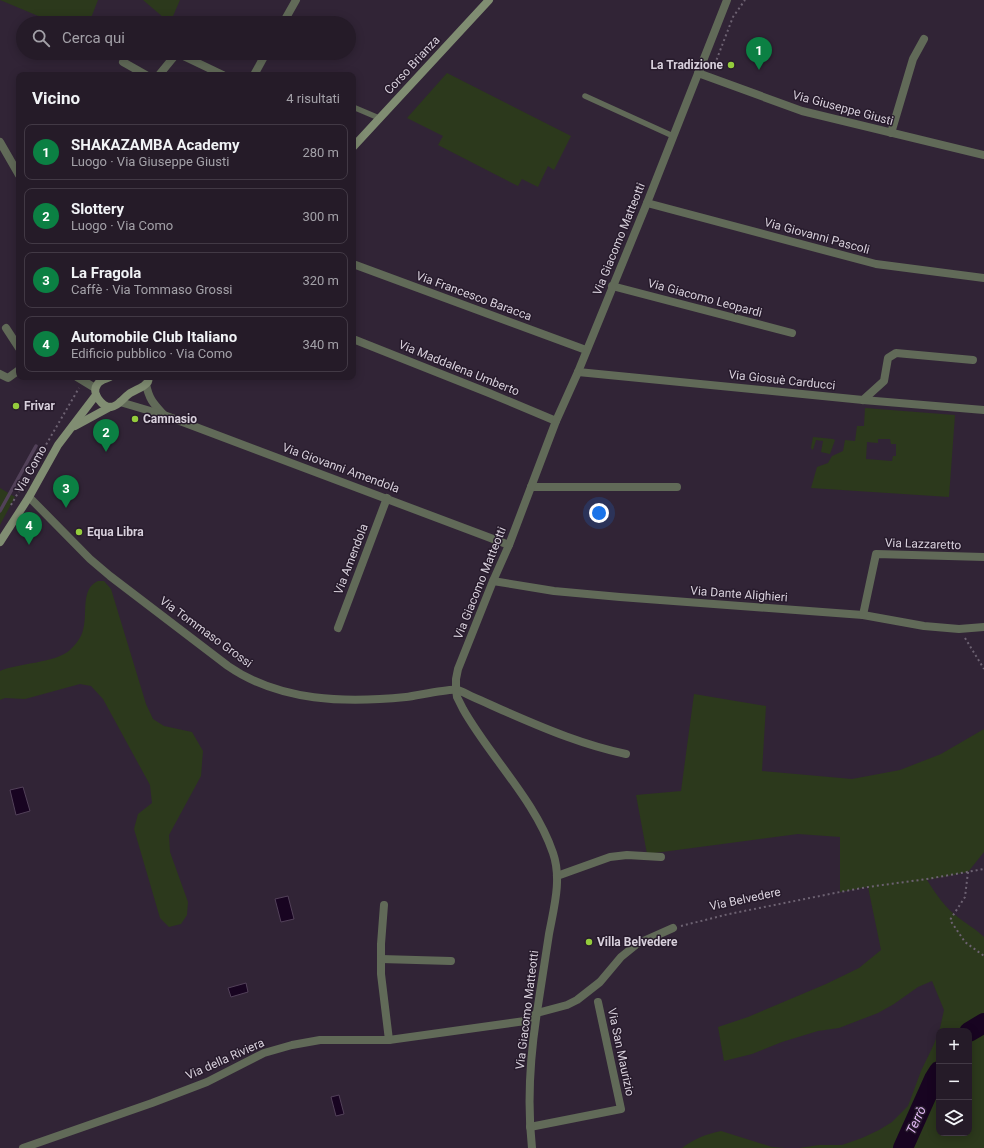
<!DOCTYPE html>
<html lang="it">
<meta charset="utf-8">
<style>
:root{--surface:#251b28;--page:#312834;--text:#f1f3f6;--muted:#a3a1a8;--line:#423945;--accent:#0b8043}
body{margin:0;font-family:Roboto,sans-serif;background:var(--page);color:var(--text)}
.controls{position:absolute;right:12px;bottom:12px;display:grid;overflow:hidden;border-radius:8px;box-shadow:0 2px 10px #0003}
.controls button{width:36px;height:36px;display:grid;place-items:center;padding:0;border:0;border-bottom:1px solid var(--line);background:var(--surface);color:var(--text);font:20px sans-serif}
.you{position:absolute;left:599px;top:513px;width:14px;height:14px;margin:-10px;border:3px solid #fff;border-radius:50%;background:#1a73e8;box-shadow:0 0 0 6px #1a73e833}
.badge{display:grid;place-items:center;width:26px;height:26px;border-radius:50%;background:var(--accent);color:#fff;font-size:13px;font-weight:700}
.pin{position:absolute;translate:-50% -33px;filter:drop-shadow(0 1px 2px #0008)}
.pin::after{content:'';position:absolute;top:21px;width:14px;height:12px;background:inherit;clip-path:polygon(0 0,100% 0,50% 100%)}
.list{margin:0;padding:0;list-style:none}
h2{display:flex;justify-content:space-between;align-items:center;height:52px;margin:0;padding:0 16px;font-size:17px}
h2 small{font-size:13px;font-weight:400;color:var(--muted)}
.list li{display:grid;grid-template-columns:26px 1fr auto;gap:12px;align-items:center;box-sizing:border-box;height:56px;margin:0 8px 8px;padding:0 8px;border:1px solid var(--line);border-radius:8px}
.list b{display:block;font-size:15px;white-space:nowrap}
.list p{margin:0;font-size:13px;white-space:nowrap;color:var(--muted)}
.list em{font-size:13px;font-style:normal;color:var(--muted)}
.icon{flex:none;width:22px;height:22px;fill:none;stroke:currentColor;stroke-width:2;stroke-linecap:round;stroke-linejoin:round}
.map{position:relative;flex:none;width:984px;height:1148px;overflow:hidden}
.search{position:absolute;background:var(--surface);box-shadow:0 2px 10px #0003;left:16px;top:16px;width:340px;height:44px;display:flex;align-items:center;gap:10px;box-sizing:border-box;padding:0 14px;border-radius:22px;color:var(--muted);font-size:15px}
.panel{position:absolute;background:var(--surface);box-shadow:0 2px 10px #0003;left:16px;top:72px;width:340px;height:308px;border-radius:8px}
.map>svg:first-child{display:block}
.green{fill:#2c391c;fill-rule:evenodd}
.water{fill:#180421;stroke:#524159}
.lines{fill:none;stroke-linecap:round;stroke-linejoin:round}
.stream{stroke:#524159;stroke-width:3.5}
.river{stroke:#180421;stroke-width:20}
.path{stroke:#6d6272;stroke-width:2;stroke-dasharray:2 3;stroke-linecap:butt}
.service{stroke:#616a58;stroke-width:5.5}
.minor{stroke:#616a58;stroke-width:8}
.secondary{stroke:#808d72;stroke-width:8}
.poi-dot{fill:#94cc3c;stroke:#271b2c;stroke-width:1.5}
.labels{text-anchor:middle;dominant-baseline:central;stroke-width:3;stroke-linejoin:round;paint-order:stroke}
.street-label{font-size:12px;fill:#d8d0dc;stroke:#271b2c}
.poi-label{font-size:12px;font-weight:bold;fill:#d8d0dc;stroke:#271b2c;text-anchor:start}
.water-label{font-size:13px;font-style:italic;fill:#e4baf7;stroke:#271b2c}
</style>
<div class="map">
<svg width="984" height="1148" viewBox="0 0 984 1148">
<rect width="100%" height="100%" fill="#312436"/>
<g class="green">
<polygon points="0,0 98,0 89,23 55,23"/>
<polygon points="143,0 180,0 170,23"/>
<polygon points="447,73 571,136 554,170 548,166 538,187 522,179 518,186 438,145 443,136 407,118"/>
<path d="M865 408 955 415 949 497 811 488 817 467 828 463 832 456 843 451 845 440 855 441 857 426H864ZM878 439H890L891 444H896V456H893L892 461 866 459 867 442 878 443Z"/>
<polygon points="813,437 833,439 835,440 830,454 821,452 823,441 816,440 813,450 811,448"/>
<polygon points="0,488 15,497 0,525"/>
<path d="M98 581H104L111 589 146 704 153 719 164 726 192 732 203 751 201 776 169 835 170 852 188 902 187 915 181 924 169 927 160 918 134 829 138 814 152 803 150 785 103 699 91 686 80 684 25 699 5 698 0 700V671C18 663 56 663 70 650 76 644 81 638 83 630 88 614 80 589 98 581Z"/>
<path d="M694 694 766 706 762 771 852 779 900 770 941 754 984 729V852L968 872 927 880C936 894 945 908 959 918 968 925 976 929 984 937V1148H799L819 1145H842L862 1138 879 1130 892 1122 908 1106 921 1071 934 1044 940 1028 944 1010 932 981 918 987 894 1004 878 1013 839 1028 818 1031 782 1042 752 1054 724 1061 718 1027 748 1017 826 984 859 968 881 950 868 887 840 892V837L798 834 647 854 636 795 681 791ZM939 1031H969V1133H939Z"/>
<path d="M721 1131 772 1147 786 1148H682C694 1139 706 1134 721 1131Z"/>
</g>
<g class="water">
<polygon points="23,787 30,811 16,815 10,790"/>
<polygon points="288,896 294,919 281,922 275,899"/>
<polygon points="246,983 248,992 231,997 228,988"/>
<polygon points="339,1095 344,1114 336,1116 331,1097"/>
</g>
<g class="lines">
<polyline class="stream" points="0,511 36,446"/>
<g class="river">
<polyline points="969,1032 984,1023"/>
<polyline points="903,1148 934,1079 939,1071"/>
</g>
<g class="path">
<polyline points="713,69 733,17 745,0"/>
<polyline points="11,505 79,388"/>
<polyline points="965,638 984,669"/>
<polyline points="968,872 965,897 950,920 965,942 984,956"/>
<polyline points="681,926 729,914 840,892 868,887 927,879 984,869"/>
</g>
<g class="service">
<polyline points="585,96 673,136"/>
<polyline points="353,107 379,118"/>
</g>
<g class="minor">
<polyline points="283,23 296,0"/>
<polyline points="177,53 223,75"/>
<polyline points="123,62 146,75"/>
<polyline points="698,73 802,111 984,155"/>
<polyline points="159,75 177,53"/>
<polyline points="254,75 266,53"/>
<polyline points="891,133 913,59 924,39"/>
<polyline points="0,142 19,175"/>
<polyline points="647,203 876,264 984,278"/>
<polyline points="353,264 586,350"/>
<polyline points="612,286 792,333"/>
<polyline points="6,328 19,348"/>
<polyline points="353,339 489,393 556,421"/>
<polyline points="578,372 863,400 984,410"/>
<polyline points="0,374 8,378 19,370"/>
<polyline points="77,377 95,388"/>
<path d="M146 384C149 399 153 403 163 414"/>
<polyline points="863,400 884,381 888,358 896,353 973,360"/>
<polyline points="120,402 164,415 509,545"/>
<polyline points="531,487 677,487"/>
<path d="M29 497 90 559 110 576 228 666C280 702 346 703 406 697 416 696 450 688 457 690 462 691 468 695 473 697 485 702 497 708 509 713 548 730 584 745 626 754"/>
<polyline points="493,581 554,591 620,597 863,615 924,626 959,629 984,627"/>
<polyline points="863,615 876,554 984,557"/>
<polyline points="338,628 387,498"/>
<polyline points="557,876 610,857 627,855 661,857"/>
<polyline points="384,905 381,944 381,974 389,1040"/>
<polyline points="381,959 451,961"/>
<polyline points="530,1127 621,1109 598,1002"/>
<polyline points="23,1148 152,1103 207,1082 264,1053 292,1045 320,1040 389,1040 525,1021 537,1013 567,1005 577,1000 600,982 621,957 637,944 673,928"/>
<path d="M532 1148C527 1103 530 1057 537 1012 541 986 545 960 549 934 554 907 562 879 553 853 535 800 490 757 463 709L457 697 456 689V679L458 669 493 581 509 545 556 421 578 372 647 203 727 0"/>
</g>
<g class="secondary">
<polyline points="353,147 489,0"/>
<path d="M110 377C106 379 99 380 97 385 91 393 102 407 111 407 119 406 123 398 129 394 134 390 143 388 147 383 149 381 149 380 148 377"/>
<polyline points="75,426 110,407"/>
<polyline points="0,542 29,497 58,445 96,395"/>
</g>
</g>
<g class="poi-dot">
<circle cx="731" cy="65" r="4"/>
<circle cx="16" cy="406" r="4"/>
<circle cx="135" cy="419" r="4"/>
<circle cx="79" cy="532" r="4"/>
<circle cx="589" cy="942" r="4"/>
</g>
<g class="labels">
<g class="street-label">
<text transform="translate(412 65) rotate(-47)">Corso Brianza</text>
<text transform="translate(843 108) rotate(15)">Via Giuseppe Giusti</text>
<text transform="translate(817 236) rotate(15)">Via Giovanni Pascoli</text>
<text transform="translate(619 239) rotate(-68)">Via Giacomo Matteotti</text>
<text transform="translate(474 296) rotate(20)">Via Francesco Baracca</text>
<text transform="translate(705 298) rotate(15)">Via Giacomo Leopardi</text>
<text transform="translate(459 368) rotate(22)">Via Maddalena Umberto</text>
<text transform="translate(782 380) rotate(6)">Via Giosuè Carducci</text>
<text transform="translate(341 468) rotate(20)">Via Giovanni Amendola</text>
<text transform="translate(31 469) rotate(-61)">Via Como</text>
<text transform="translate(923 544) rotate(2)">Via Lazzaretto</text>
<text transform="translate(351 559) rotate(-69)">Via Amendola</text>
<text transform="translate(480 583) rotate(-68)">Via Giacomo Matteotti</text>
<text transform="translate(739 594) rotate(4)">Via Dante Alighieri</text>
<text transform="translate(206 632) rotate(36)">Via Tommaso Grossi</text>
<text transform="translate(745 899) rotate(-12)">Via Belvedere</text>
<text transform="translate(527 1010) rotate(-83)">Via Giacomo Matteotti</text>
<text transform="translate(621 1052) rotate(78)">Via San Maurizio</text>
<text transform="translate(225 1059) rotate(-24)">Via della Riviera</text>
</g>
<g class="poi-label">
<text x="723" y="65" text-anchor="end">La Tradizione</text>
<text x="24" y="406">Frivar</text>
<text x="143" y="419">Camnasio</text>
<text x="87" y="532">Equa Libra</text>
<text x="597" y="942">Villa Belvedere</text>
</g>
<g class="water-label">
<text transform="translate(916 1120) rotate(-65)">Terrò</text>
</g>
</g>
</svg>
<div class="controls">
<button>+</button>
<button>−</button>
<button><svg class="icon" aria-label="layers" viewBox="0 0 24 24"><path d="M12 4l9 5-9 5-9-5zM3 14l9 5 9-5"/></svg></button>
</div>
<div class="you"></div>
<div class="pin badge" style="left:759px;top:70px">1</div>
<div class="pin badge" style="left:106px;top:452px">2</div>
<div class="pin badge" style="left:66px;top:508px">3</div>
<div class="pin badge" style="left:29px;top:545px">4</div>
<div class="search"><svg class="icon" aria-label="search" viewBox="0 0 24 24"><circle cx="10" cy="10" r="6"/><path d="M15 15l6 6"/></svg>Cerca qui</div>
<section class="panel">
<h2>Vicino<small>4 risultati</small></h2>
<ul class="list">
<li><span class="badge">1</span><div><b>SHAKAZAMBA Academy</b><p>Luogo · Via Giuseppe Giusti</p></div><em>280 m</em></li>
<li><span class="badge">2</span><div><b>Slottery</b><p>Luogo · Via Como</p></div><em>300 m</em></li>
<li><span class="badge">3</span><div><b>La Fragola</b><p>Caffè · Via Tommaso Grossi</p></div><em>320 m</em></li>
<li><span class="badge">4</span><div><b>Automobile Club Italiano</b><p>Edificio pubblico · Via Como</p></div><em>340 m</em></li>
</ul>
</section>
</div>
